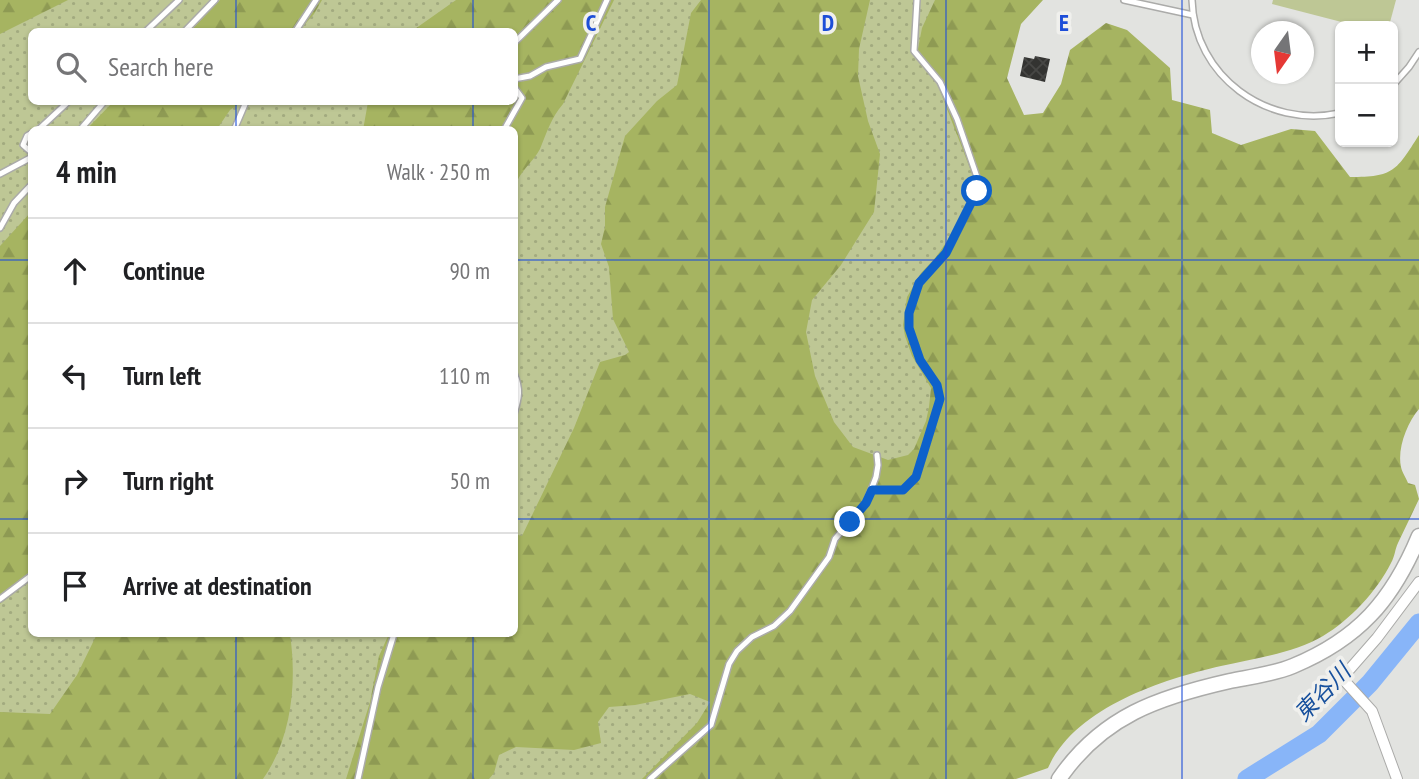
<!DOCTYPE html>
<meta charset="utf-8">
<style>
:root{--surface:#fff;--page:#f6f6f6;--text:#202124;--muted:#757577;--line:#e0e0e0}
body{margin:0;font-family:"PT Sans Narrow","Noto Sans JP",sans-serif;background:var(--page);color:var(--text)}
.controls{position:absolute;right:21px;top:21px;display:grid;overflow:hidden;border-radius:10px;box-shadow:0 2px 5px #0004}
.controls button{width:63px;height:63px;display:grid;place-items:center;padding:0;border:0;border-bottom:2px solid var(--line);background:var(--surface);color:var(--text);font:35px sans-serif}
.compass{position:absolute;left:1251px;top:21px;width:63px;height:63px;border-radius:50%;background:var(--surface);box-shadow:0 2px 5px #0004;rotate:194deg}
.stop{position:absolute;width:21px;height:21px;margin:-16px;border:5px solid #0d61cb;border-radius:50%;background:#fff}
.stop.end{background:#0d61cb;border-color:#fff;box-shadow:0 2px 7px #0008}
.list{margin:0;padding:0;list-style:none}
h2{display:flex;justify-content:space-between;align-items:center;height:91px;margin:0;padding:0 28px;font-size:30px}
h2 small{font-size:23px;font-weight:400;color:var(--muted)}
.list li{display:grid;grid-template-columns:46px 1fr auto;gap:21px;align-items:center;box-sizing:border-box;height:105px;padding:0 28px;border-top:2px solid var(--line)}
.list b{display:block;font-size:26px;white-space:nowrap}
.list em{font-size:23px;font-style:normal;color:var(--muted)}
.icon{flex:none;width:38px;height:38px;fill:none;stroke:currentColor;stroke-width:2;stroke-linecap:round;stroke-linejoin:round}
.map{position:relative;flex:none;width:1419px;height:779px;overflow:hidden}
.search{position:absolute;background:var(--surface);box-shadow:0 2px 5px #0004;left:28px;top:28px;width:490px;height:77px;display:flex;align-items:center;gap:18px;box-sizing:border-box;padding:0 24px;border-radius:10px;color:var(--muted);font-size:26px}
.panel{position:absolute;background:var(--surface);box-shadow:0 2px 5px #0004;left:28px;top:126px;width:490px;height:511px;border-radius:10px}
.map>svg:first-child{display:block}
.grass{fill:url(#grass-dots);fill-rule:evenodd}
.forest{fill:url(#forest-firs)}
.green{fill:#bec795}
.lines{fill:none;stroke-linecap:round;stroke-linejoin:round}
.river{stroke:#88b5f8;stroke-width:19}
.building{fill:url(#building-cross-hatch)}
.lane-casing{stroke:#ababa9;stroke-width:8}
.street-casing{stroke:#ababa9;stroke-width:12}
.secondary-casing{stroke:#ababa9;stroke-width:17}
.lane{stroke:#fff;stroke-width:5}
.street{stroke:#fff;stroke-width:10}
.secondary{stroke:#fff;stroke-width:14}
.route{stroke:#0d61cb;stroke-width:9}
.grid{fill:none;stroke:#1d4ed8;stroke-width:2;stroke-opacity:0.55}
.labels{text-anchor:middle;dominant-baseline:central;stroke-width:7;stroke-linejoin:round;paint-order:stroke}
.water-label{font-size:23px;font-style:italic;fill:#17509d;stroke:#f0f0ed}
.grid-label{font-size:23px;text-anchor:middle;font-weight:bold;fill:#1d4ed8;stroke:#f0f0ed;stroke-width:7;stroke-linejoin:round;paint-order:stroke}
</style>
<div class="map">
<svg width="1419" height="779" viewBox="0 0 1419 779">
<defs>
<pattern id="grass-dots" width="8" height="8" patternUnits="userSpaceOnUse" patternTransform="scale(1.75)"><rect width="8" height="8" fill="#bec795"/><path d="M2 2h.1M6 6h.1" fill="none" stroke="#a2aa7f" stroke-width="1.8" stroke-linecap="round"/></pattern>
<pattern id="forest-firs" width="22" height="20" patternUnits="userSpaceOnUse" patternTransform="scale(1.75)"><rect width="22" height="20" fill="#a6b461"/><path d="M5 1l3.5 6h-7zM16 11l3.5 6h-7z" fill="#8e9a53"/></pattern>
<pattern id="building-cross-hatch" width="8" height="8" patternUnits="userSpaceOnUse" patternTransform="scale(1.75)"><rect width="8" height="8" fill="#333331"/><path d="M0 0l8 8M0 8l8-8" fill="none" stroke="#474745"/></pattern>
</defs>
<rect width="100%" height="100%" fill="#e2e3e0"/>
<path class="grass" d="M0 0H994L956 534 718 779H0ZM32 32H514V102H32ZM32 130H514V634H32Z"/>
<g class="forest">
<polygon points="0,0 68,0 0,34"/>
<polygon points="220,0 322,0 314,14 299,31 189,32"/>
<path d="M456 0H614L563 104C551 118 547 132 540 149 533 162 520 171 515 186L514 130H363L368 102H514V32L412 31Z"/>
<path d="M701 0H870L859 49 858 76 868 121 880 154 874 212 841 265 812 300 806 332 815 376 834 422 853 447 888 460 908 455 914 449 926 421 929 407 931 388 912 356 905 336 903 325 907 297 921 273 936 257 952 234 973 196 974 179 937 83 916 59 922 28 935 0H1043L1021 24 1007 78 1024 115 1043 113 1061 84 1070 50 1106 23 1127 30 1170 68 1172 100 1210 110 1212 133 1241 145 1291 129 1315 131 1350 177C1394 177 1396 171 1419 135V409C1407 423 1397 449 1401 467 1402 472 1406 478 1408 483L1415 485 1419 499C1412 514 1405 528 1398 543 1395 549 1395 556 1391 563 1377 591 1350 620 1323 636 1294 653 1253 659 1221 666 1160 680 1075 708 1048 768L1016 779H642L697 723 710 702 690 694 635 705 609 707 598 722 601 743 574 750 516 747 499 755 494 773 489 779H346L370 702 379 656 389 634H514L515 534 522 536 574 428 600 362 625 355 629 352 613 319 609 267 601 244 605 227V207L625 136 657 101 677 85 691 13Z"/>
<polygon points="113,102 242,102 230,110 217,129 87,129"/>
<polygon points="31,212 31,580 0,604 0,246"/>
<path d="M100 634H290C297 682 292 738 263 779H0V712L50 714 77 675 96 636Z"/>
</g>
<polygon class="green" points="1273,0 1396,0 1389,26 1357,26 1272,4"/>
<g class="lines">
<polyline class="river" points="1247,779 1319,734 1370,683 1419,623"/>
</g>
<polygon class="building" points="1035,56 1050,59 1045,82 1020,76 1024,57 1034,59"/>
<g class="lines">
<g class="lane-casing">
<g id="lane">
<polyline points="1124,0 1193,15"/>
<path d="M1192 0C1194 76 1267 129 1340 113"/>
<polyline points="145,32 179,0"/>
<polyline points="184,32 215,0"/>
<polyline points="295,32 316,0"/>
<polyline points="514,43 558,0"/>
<polyline points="514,79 530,76 546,67 580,59 607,0"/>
<polyline points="1393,85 1409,67 1419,52"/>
<polyline points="38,130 68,102"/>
<polyline points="80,130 104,102"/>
<polyline points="234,130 246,102"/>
<polyline points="504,130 522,98 514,87"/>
<polyline points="32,133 27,136 23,145 32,153"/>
<polyline points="0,174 32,157"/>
<polyline points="0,228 14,203 32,184"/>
<path d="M514 373C521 389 519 398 514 414"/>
<polyline points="872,490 903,490 916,477 940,399 937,385 920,361 909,328 909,313 919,283 946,253 977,192 977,177 957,119 940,82 914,51 917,0"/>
<polyline points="0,599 32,575"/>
<polyline points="358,779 378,687 394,634"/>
<polyline points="650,779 711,725 729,664 737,651 752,637 774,626 790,611 829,557 835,539 866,503 876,477 878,465 877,455"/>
</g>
</g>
<g class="street-casing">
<polyline id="street" points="1397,779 1372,711 1342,678 1377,638 1419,582"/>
</g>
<g class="secondary-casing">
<path id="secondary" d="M1059 779C1102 716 1159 697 1230 681 1250 677 1274 674 1293 666 1358 639 1392 601 1419 536"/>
</g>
<use href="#lane" class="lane"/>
<use href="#street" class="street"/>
<use href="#secondary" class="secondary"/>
</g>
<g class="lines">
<polyline class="route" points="850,522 866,503 872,490 903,490 916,477 940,399 937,385 920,360 909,328 909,313 919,283 946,253 977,191"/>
</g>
<path class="grid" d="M236 0V32M473 0V32M709 0V779M946 0V779M1182 0V779M236 102V130M473 102V130M0 260H32M514 260H1419M0 519H32M514 519H1419M236 634V779M473 634V779"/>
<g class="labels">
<g class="water-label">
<text transform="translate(1322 692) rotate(-46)">東谷川</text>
</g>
</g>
<g class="grid-label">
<text x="591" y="31">C</text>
<text x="828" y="31">D</text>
<text x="1064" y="31">E</text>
</g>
</svg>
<div class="controls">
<button>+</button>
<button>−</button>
</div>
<svg class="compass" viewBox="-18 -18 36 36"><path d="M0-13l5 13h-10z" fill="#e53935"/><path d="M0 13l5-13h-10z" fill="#757577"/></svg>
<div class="stop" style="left:977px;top:191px"></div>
<div class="stop end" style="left:850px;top:522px"></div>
<div class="search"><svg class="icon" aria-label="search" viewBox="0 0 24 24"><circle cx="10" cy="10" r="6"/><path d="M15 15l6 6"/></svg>Search here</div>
<section class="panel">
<h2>4 min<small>Walk · 250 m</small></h2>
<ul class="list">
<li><svg class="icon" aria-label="ahead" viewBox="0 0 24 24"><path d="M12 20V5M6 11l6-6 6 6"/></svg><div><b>Continue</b></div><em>90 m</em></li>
<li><svg class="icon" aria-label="left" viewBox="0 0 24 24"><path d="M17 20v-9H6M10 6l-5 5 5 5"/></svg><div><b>Turn left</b></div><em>110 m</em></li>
<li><svg class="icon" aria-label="right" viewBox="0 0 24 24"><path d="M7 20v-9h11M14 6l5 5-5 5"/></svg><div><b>Turn right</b></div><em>50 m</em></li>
<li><svg class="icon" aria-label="arrive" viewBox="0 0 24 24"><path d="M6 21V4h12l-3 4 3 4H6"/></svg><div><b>Arrive at destination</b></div></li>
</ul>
</section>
</div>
